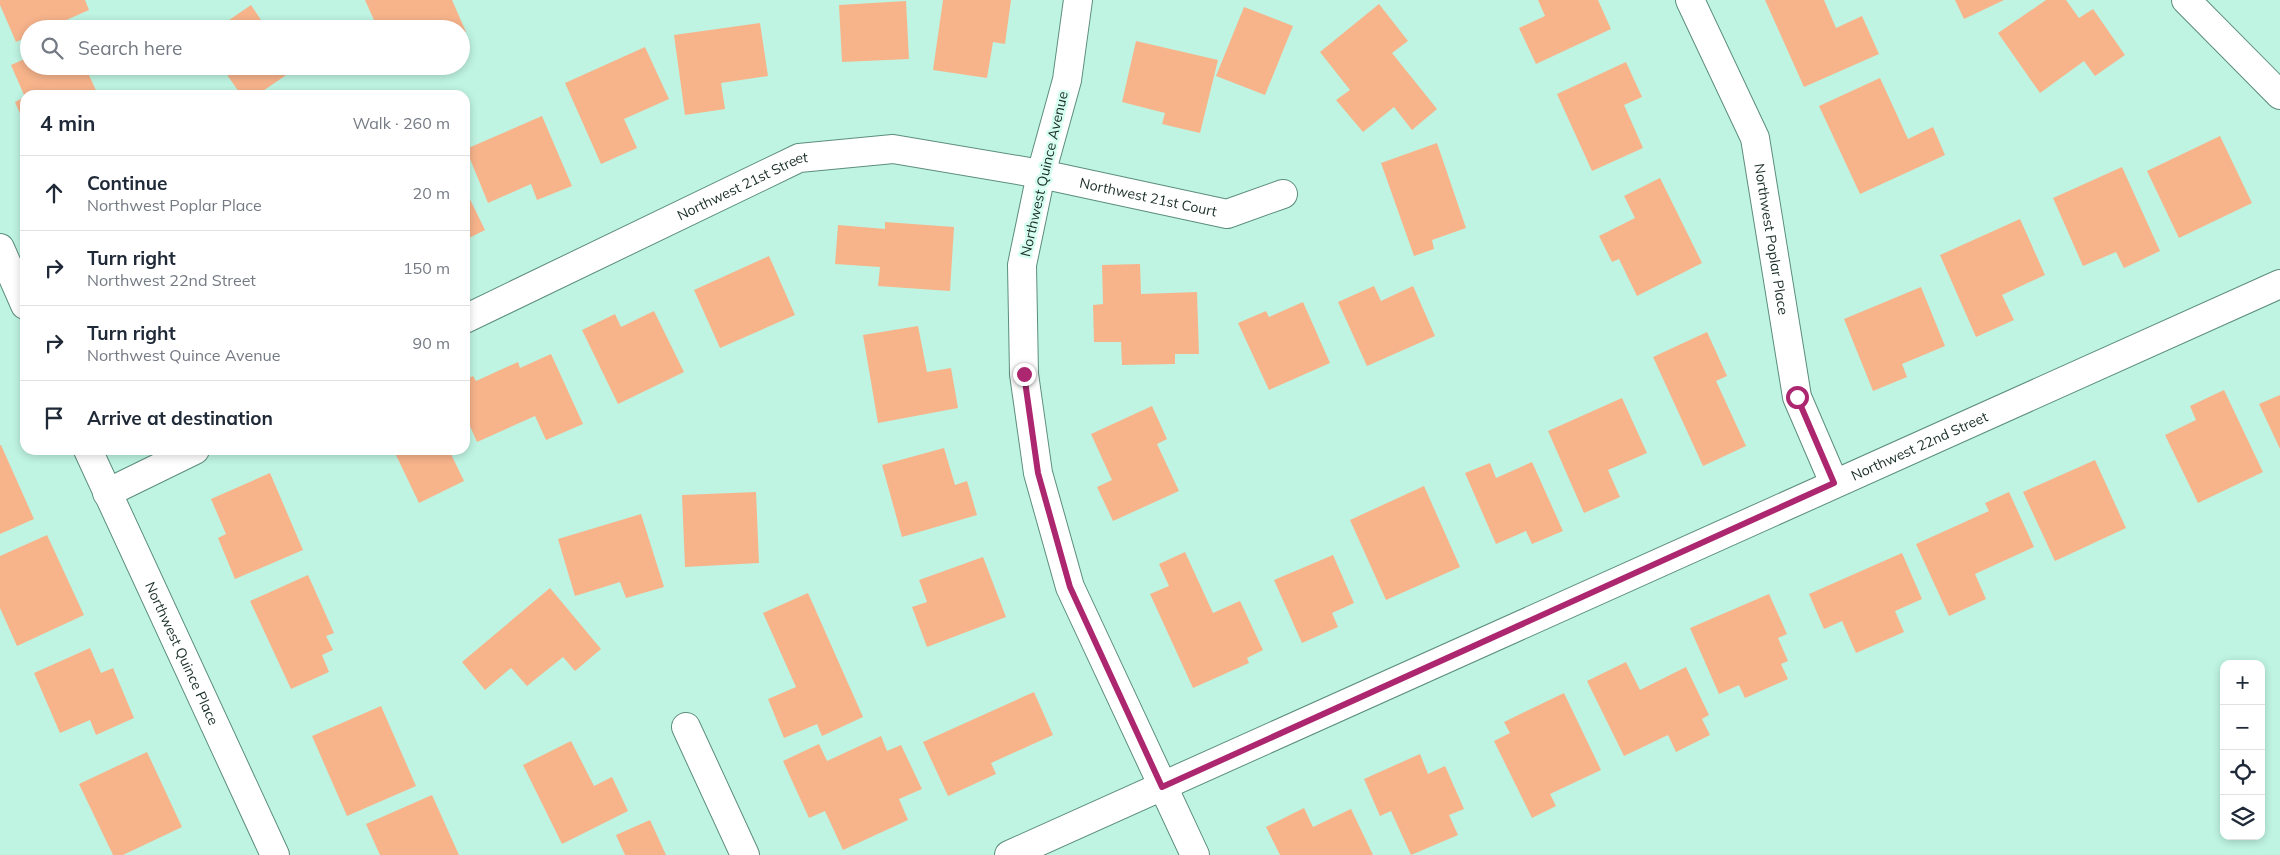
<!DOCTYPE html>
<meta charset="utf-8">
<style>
:root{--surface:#fff;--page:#f6f6f7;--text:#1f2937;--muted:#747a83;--line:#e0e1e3}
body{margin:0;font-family:Mulish,sans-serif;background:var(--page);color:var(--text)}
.controls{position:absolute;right:15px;bottom:15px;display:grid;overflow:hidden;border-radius:10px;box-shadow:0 2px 8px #0003}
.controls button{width:45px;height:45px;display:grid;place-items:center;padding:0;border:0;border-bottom:1px solid var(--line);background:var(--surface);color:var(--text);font:25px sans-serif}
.stop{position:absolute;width:15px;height:15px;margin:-11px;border:4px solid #ac276f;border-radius:50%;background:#fff}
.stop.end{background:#ac276f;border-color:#fff;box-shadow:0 1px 5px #0008}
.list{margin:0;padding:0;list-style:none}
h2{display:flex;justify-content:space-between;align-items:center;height:65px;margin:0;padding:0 20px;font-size:21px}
h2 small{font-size:16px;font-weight:400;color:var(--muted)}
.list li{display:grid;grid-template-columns:32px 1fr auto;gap:15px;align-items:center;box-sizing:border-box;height:75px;padding:0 20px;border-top:1px solid var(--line)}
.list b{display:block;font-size:19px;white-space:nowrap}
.list p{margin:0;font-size:16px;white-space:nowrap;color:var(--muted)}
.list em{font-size:16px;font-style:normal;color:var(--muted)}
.icon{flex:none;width:28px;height:28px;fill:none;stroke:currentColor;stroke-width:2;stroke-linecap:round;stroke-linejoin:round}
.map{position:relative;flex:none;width:2280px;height:855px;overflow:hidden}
.search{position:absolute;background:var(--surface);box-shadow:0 2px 8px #0003;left:20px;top:20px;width:450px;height:55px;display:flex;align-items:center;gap:12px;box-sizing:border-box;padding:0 18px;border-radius:28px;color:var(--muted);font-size:19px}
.panel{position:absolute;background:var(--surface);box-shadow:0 2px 8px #0003;left:20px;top:90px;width:450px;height:365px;border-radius:15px}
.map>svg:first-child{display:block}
.building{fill:#f7b48b}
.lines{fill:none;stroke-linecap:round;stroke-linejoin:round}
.minor-casing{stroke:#5c8d7e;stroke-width:30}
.minor{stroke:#fff;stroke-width:28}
.route{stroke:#ac276f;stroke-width:6}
.labels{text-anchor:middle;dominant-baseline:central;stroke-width:5;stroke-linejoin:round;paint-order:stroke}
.street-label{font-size:14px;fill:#192d27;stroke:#d5fef0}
</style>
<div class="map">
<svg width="2280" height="855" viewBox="0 0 2280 855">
<rect width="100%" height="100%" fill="#bff4e2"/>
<g class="building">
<polygon points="0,0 85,0 89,10 46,29 29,29 29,36 16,42 0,5"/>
<polygon points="365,0 452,0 466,32 461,34 461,29 378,29"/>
<polygon points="943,0 1011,0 1005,44 993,42 987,78 933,70"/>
<polygon points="1538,0 1598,0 1611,29 1536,64 1519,28 1545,16"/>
<polygon points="1765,0 1824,0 1836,28 1862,16 1879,54 1804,87"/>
<polygon points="1955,0 2004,0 1964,19"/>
<polygon points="2046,0 2066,0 2079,18 2093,9 2125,55 2095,76 2084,61 2040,93 1998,33"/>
<polygon points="906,1 909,59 842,62 839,5"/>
<polygon points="1379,4 1408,41 1392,53 1437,109 1412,130 1394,107 1363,132 1336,100 1350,90 1320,52"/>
<polygon points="251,5 267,29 216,29"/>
<polygon points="1244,7 1293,26 1265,95 1216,76"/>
<polygon points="760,23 768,76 721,83 725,109 685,115 674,35"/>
<polygon points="1136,41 1218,60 1200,133 1162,124 1165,113 1122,102"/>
<polygon points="645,47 669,99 624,119 637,148 601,164 565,83"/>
<polygon points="29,57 29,66 85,66 98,95 24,95 11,65"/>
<polygon points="1626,62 1642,97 1624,105 1643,148 1592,171 1557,94"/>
<polygon points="221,66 293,66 295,69 257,95 241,95"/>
<polygon points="1880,78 1908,139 1933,127 1945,155 1860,194 1819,106"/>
<polygon points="25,97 25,125 15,102"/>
<polygon points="542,116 572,186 537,200 531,184 488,203 466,149"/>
<polygon points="2220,136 2252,203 2179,238 2147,171"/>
<polygon points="1437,143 1466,228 1432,240 1434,249 1414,256 1381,163"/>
<polygon points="2122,167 2160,251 2124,268 2116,252 2083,266 2053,198"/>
<polygon points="1660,178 1702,263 1637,296 1619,259 1612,262 1599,236 1635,218 1624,196"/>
<polygon points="465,189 485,230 465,240"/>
<polygon points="2020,219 2045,275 2002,295 2014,320 1976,337 1940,255"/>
<polygon points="885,222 954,227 950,291 878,286 880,267 835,264 838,225 885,229"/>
<polygon points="769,256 795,315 720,348 694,290"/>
<polygon points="1140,264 1141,294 1197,292 1199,354 1175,354 1175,364 1122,365 1121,342 1094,342 1093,305 1103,304 1102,265"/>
<polygon points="1374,286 1381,301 1413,286 1435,336 1367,366 1338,302"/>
<polygon points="1921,287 1945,346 1902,364 1907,377 1873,391 1844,319"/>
<polygon points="1303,302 1330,363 1269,390 1238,323 1266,311 1269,317"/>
<polygon points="654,311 684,372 618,404 582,330 615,314 621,327"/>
<polygon points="918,326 927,372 951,368 958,408 878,423 863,335"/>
<polygon points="1707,332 1727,376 1716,381 1746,446 1703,466 1653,357"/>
<polygon points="551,354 583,424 546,440 535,416 477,442 465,415 465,380 473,376 476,381 518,362 520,368"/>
<polygon points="2224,390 2263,472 2198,503 2165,435 2196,420 2190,406"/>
<polygon points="2280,395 2280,449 2259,404"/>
<polygon points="1622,398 1647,453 1608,470 1620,497 1584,513 1548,431"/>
<polygon points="1152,406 1167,439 1157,444 1179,491 1113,521 1097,487 1112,480 1091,434"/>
<polygon points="0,445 1,445 34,519 0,534"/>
<polygon points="944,448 955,485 967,481 977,515 902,537 882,465"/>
<polygon points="406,450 449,450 464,481 419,503 396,455"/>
<polygon points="2095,460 2126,528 2055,561 2023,492"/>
<polygon points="1532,462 1563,531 1532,544 1526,531 1496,544 1465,473 1490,463 1496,478"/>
<polygon points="270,473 303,550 235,579 218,538 226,534 211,499"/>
<polygon points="1424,486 1460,567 1386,600 1350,520"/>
<polygon points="756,492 759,563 685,567 682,495"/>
<polygon points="2009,492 2034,547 1975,574 1986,599 1949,616 1916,544 1989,511 1985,503"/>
<polygon points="641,514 664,587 626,598 620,582 575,596 558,539"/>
<polygon points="47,535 84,615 17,646 0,608 0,556"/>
<polygon points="1185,552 1213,613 1240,601 1263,650 1247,658 1249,663 1193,688 1150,594 1169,586 1159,564"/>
<polygon points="1902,553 1922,599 1895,611 1904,632 1856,653 1842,621 1824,629 1809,594"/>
<polygon points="1333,555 1354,603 1332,613 1338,627 1302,643 1274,580"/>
<polygon points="983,557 1006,617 927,647 912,607 927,602 919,580"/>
<polygon points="308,575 334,633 326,636 333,650 322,655 329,672 291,689 250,601"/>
<polygon points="550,588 601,649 575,671 563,657 527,686 511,668 485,690 462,662"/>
<polygon points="808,593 863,717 822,736 817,724 784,738 768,699 796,687 763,613"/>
<polygon points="1769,594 1787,634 1778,638 1788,661 1781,664 1788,679 1745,698 1739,685 1719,694 1690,628"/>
<polygon points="90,648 101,673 113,668 134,718 96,735 90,720 60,733 34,673"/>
<polygon points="1626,662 1640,690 1686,667 1709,715 1702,719 1710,735 1676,752 1668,735 1624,756 1587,681"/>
<polygon points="1034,692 1053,735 991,763 996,774 948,796 923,742"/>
<polygon points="1564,693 1601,770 1550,794 1556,806 1532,818 1494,741 1510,733 1504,722"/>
<polygon points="381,706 416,786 347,816 312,736"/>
<polygon points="881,736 887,751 901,745 922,789 899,799 908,820 843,850 825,811 809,818 783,761 819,744 827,761"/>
<polygon points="571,741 594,786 612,777 628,811 562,844 523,765"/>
<polygon points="147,752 182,827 123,855 113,855 79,784"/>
<polygon points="1420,754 1428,774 1445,766 1464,809 1449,815 1458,835 1411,855 1391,811 1380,816 1364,779"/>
<polygon points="432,795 459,855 380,855 366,824"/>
<polygon points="1304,808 1313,827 1351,809 1373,855 1280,855 1266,827"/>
<polygon points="650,820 666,855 625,855 616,835"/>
</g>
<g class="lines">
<g class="minor-casing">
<g id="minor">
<polyline points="1078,0 1067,80 1041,174 1022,265 1024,374 1038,473 1070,587 1195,855"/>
<path id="s1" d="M1690 0 1755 138 1797 397 1834 483"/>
<polyline points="2186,0 2280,95"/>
<polyline points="0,248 25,305"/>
<path id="s2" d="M465 319 799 158 893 149 1041 174 1227 214 1283 194"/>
<path id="s3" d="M88 450 275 855"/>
<polyline points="107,493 195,450"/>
<polyline points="686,727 745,855"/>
<path id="s4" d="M1009 855 2280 284"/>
</g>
</g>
<use href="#minor" class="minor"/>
</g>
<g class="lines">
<polyline class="route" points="1024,374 1038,473 1070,587 1162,787 1834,483 1797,397"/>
</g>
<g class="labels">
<g class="street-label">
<text transform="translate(1044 174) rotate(-77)">Northwest Quince Avenue</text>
<text stroke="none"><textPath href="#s2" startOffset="308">Northwest 21st Street</textPath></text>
<text stroke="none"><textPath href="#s2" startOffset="725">Northwest 21st Court</textPath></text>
<text stroke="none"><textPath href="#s1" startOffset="255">Northwest Poplar Place</textPath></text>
<text stroke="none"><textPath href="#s4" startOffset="998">Northwest 22nd Street</textPath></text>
<text stroke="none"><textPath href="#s3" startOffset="224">Northwest Quince Place</textPath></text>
</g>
</g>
</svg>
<div class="controls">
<button>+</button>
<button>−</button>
<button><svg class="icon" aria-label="locate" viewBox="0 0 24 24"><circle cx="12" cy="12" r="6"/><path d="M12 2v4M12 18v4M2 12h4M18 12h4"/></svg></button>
<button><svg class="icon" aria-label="layers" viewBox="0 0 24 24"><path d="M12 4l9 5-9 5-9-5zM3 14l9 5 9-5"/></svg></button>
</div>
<div class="stop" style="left:1797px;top:397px"></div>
<div class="stop end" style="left:1024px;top:374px"></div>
<div class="search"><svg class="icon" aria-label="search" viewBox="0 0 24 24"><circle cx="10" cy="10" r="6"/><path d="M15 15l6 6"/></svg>Search here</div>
<section class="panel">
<h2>4 min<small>Walk · 260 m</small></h2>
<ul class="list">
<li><svg class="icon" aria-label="ahead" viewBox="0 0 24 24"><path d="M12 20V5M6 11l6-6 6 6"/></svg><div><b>Continue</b><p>Northwest Poplar Place</p></div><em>20 m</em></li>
<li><svg class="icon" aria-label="right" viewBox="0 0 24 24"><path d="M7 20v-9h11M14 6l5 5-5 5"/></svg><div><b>Turn right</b><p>Northwest 22nd Street</p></div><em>150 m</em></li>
<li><svg class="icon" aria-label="right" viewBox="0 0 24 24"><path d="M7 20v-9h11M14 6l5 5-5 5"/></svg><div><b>Turn right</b><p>Northwest Quince Avenue</p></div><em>90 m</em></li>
<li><svg class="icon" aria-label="arrive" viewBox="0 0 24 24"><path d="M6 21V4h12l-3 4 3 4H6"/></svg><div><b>Arrive at destination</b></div></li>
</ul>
</section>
</div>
